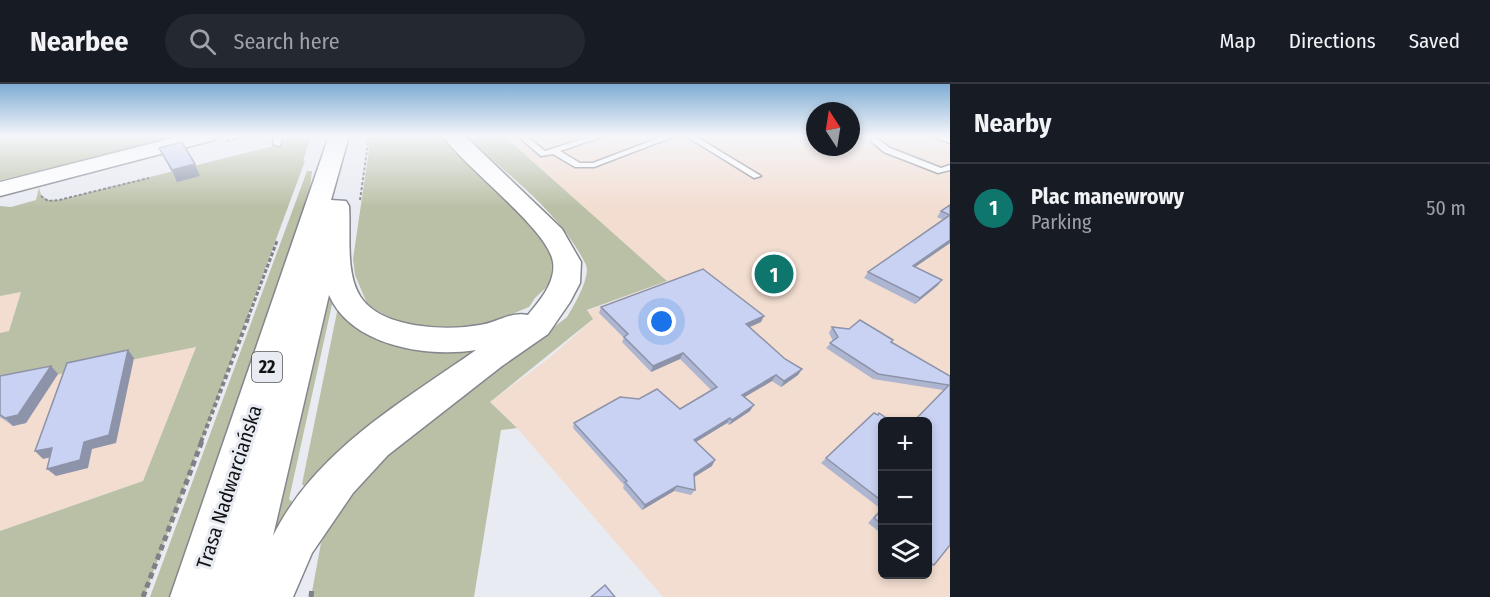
<!DOCTYPE html>
<meta charset="utf-8">
<style>
:root{--surface:#171b24;--page:#242831;--text:#f1f3f6;--muted:#9ea1a6;--line:#363941;--accent:#0f766e}
body{margin:0;font-family:"Fira Sans Condensed",sans-serif;background:var(--page);color:var(--text)}
.controls{position:absolute;right:18px;bottom:18px;display:grid;overflow:hidden;border-radius:9px;box-shadow:0 3px 9px #0003}
.controls button{width:54px;height:54px;display:grid;place-items:center;padding:0;border:0;border-bottom:2px solid var(--line);background:var(--surface);color:var(--text);font:30px sans-serif}
.compass{position:absolute;left:806px;top:18px;width:54px;height:54px;border-radius:50%;background:var(--surface);box-shadow:0 3px 9px #0003;rotate:348deg}
.you{position:absolute;left:662px;top:238px;width:21px;height:21px;margin:-15px;border:4px solid #fff;border-radius:50%;background:#1a73e8;box-shadow:0 0 0 9px #1a73e833}
.badge{display:grid;place-items:center;width:39px;height:39px;border-radius:50%;background:var(--accent);color:#fff;font-size:20px;font-weight:700}
.pin{position:absolute;translate:-50% -50%;border:3px solid #fff;box-shadow:0 2px 6px #0006}
.list{margin:0;padding:0;list-style:none}
h2{display:flex;justify-content:space-between;align-items:center;height:78px;margin:0;padding:0 24px;font-size:26px}
h2 small{font-size:20px;font-weight:400;color:var(--muted)}
.list li{display:grid;grid-template-columns:39px 1fr auto;gap:18px;align-items:center;box-sizing:border-box;height:90px;padding:0 24px;border-top:2px solid var(--line)}
.list b{display:block;font-size:22px;white-space:nowrap}
.list p{margin:0;font-size:20px;white-space:nowrap;color:var(--muted)}
.list em{font-size:20px;font-style:normal;color:var(--muted)}
.icon{flex:none;width:33px;height:33px;fill:none;stroke:currentColor;stroke-width:2;stroke-linecap:round;stroke-linejoin:round}
.map{position:relative;flex:none;width:950px;height:513px;overflow:hidden}
header{display:flex;align-items:center;gap:36px;box-sizing:border-box;height:84px;padding:0 30px;background:var(--surface);border-bottom:2px solid var(--line)}
header strong{font-size:28px}
nav{display:flex;gap:33px;margin-inline-start:auto;font-size:21px}
.search{width:420px;height:54px;background:var(--page);display:flex;align-items:center;gap:15px;box-sizing:border-box;padding:0 21px;border-radius:33px;color:var(--muted);font-size:22px}
main{display:flex}
aside{flex:1;background:var(--surface)}
.map>svg:first-child{display:block}
.commercial{fill:#f3ddd0;fill-rule:evenodd}
.green{fill:#bac0a6}
.lines{fill:none;stroke-linecap:round;stroke-linejoin:round}
.lane-casing{stroke:#84868d;stroke-width:3}
.secondary-casing{stroke:#84868d;stroke-width:3}
.primary-casing{stroke:#84868d;stroke-width:3}
.path-far3{stroke:#7f8186;stroke-width:2;stroke-dasharray:3 2;stroke-linecap:butt}
.path-far2{stroke:#7f8186;stroke-width:3;stroke-dasharray:4 2;stroke-linecap:butt}
.path-far1{stroke:#7f8186;stroke-width:4;stroke-dasharray:4.5 3;stroke-linecap:butt}
.path{stroke:#7f8186;stroke-width:5;stroke-dasharray:6 4;stroke-linecap:butt}
.lane{fill:#fff;fill-rule:evenodd}
.secondary{fill:#fff;fill-rule:evenodd}
.primary{fill:#fff;fill-rule:evenodd}
.wall{fill:#adb5d0}
.shaded-wall{fill:#8d93a9}
.building{fill:#c9d2f2;stroke:#8d93a9;stroke-width:1.5}
.labels{text-anchor:middle;dominant-baseline:central;stroke-width:6;stroke-linejoin:round;paint-order:stroke}
.shield{fill:#e9ebf3;stroke:#525357;stroke-width:1.5}
.shield-label{font-size:18px;font-weight:bold;fill:#111214}
.street-label{font-size:20px;fill:#111214;stroke:#e9ebf3}
</style>
<header>
<strong>Nearbee</strong>
<div class="search"><svg class="icon" aria-label="search" viewBox="0 0 24 24"><circle cx="10" cy="10" r="6"/><path d="M15 15l6 6"/></svg>Search here</div>
<nav><a>Map</a><a>Directions</a><a>Saved</a></nav>
</header>
<main>
<div class="map">
<svg width="950" height="513" viewBox="0 0 950 513">
<rect width="100%" height="100%" fill="#e9ebf3"/>
<g class="commercial">
<path d="M504 52H815V63H851V52H950V513H663L517 344 490 318 548 275 592 236 587 227 667 197ZM882 338H928V490H882Z"/>
<polygon points="21,207 9,247 0,249 0,212"/>
<polygon points="196,262 143,397 0,447 0,301"/>
</g>
<g class="green">
<polygon points="0,52 190,52 0,96"/>
<path d="M279 52H311L303 77H305L144 513H0V447L143 397 196 263 0 302V249L9 247 21 208 0 212V122L11 123 36 116 39 103C41 116 48 117 59 116L277 61Z"/>
<path d="M371 52H443L537 146C554 167 553 174 550 200L535 214 529 223 483 242 430 245 395 236 368 222 355 191 353 175Z"/>
<path d="M466 52H504L667 197 587 226 593 235 490 318 517 344 501 346 474 513H311L321 459 334 432 366 392 400 362 567 233C573 223 591 193 586 181 561 129 508 91 466 52Z"/>
<polygon points="307,87 312,87 309,112 173,513 150,513"/>
<polygon points="330,206 333,216 289,415 299,424 268,472"/>
<polygon points="341,226 493,260 310,408 302,400 337,228"/>
</g>
<g class="lines">
<g class="lane-casing">
<g id="lane">
<polygon points="274,52 282,52 280,62 273,60"/>
<polygon points="518,52 526,52 545,67 592,52 604,52 560,67 580,79 593,79 664,52 675,52 594,83 575,83 553,70 541,72"/>
<polygon points="686,52 695,52 761,92 754,94"/>
<polygon points="872,52 880,52 878,55 890,64 941,84 950,81 950,86 938,89 884,68 871,57"/>
<polygon points="936,52 950,54 950,59 936,54"/>
</g>
</g>
<g class="secondary-casing">
<polygon id="secondary" points="181,52 217,52 214,56 0,112 0,98"/>
</g>
<g class="primary-casing">
<path id="primary" d="M329 52H349L331 116 346 117 349 122C351 149 345 188 360 212 380 245 447 247 480 241 496 239 511 227 528 231 539 217 556 199 553 178 548 145 465 84 443 52H465L562 145 581 178 580 199 570 218 548 250 502 282 388 371 353 409 312 469 293 513H170ZM329 211C351 262 427 274 476 266 402 318 315 367 273 452Z"/>
</g>
<g class="path-far3">
<polyline points="227,57 247,52"/>
<polyline points="41,112 48,117 59,116 149,94"/>
<polyline points="360,116 369,52"/>
</g>
<polyline class="path-far2" points="248,234 277,157"/>
<polyline class="path-far1" points="201,358 249,232"/>
<g class="path">
<polyline points="143,513 202,357"/>
<polyline points="311,513 312,504"/>
</g>
<use href="#lane" class="lane"/>
<use href="#secondary" class="secondary"/>
<use href="#primary" class="primary"/>
</g>
<g class="wall">
<polygon points="159,64 200,92 177,98"/>
<polygon points="950,121 950,159 915,183 942,196 937,202 915,220 864,194 868,188 944,136 937,133 941,127"/>
<polygon points="601,223 761,238 749,243 785,275 802,285 798,291 781,303 772,297 744,313 750,327 729,341 727,339 696,358 712,382 694,393 695,406 691,411 674,407 642,426 623,404 624,401 573,344 574,339 680,325 711,306 680,275 651,288 622,258 624,254 599,229"/>
<polygon points="832,243 891,258 950,292 934,481 927,485 927,338 943,306 873,295 826,264 833,257 829,249"/>
<polygon points="58,290 26,339 13,342 0,333 0,292"/>
<polygon points="882,338 882,450 868,439 881,425 821,379 826,374"/>
</g>
<g class="shaded-wall">
<polygon points="195,80 200,92 177,98 172,86"/>
<polygon points="950,156 950,159 908,188 913,182"/>
<polygon points="942,196 937,202 915,220 920,214"/>
<polygon points="764,232 761,238 743,246 746,240"/>
<polygon points="128,266 134,274 116,359 92,365 88,384 56,392 47,385 84,358"/>
<polygon points="683,269 680,275 651,288 653,282"/>
<polygon points="51,282 58,290 26,339 13,342 5,334"/>
<polygon points="802,285 798,291 781,303 784,297"/>
<polygon points="776,291 772,297 738,317 742,311"/>
<polygon points="754,321 750,327 729,341 732,336"/>
<polygon points="730,334 727,339 691,361 694,356"/>
<polygon points="52,364 60,371 43,375 35,367"/>
<polygon points="715,376 712,382 691,395 694,390"/>
<polygon points="677,402 674,407 642,426 645,421"/>
</g>
<g class="building">
<polygon points="182,58 195,80 172,86 159,64"/>
<polygon points="950,121 950,131 941,127"/>
<polygon points="950,131 950,156 913,182 942,196 920,214 868,188"/>
<polygon points="703,185 764,232 746,240 785,275 802,285 784,297 776,291 742,311 754,321 732,336 730,334 694,356 715,376 694,390 695,406 677,402 645,421 625,398 627,397 574,339 620,313 639,315 657,305 680,325 717,303 683,269 653,282 624,253 628,250 601,223"/>
<polygon points="860,236 893,256 891,258 950,292 950,461 934,481 927,476 927,338 913,338 949,301 878,290 830,259 838,253 832,243 849,245"/>
<polygon points="128,266 109,351 84,358 80,376 47,385 52,364 35,367 67,279"/>
<polygon points="51,282 18,331 5,334 0,331 0,292"/>
<polygon points="874,329 878,331 879,329 892,338 882,338 882,417 826,374"/>
<polygon points="882,425 882,440 874,434"/>
<polygon points="605,501 615,513 591,513"/>
</g>
<linearGradient id="sky" x2="0" y2="1"><stop stop-color="#7fadd4"/><stop offset="0.42" stop-color="#f5f6fa"/><stop offset="1" stop-color="#f5f6fa" stop-opacity="0"/></linearGradient>
<rect width="950" height="124" fill="url(#sky)"/>
<g class="labels">
<rect class="shield" x="252" y="268" width="30" height="30" rx="4.5"/>
<g class="shield-label">
<text x="267" y="283">22</text>
</g>
<g class="street-label">
<text transform="translate(229 403) rotate(-72)">Trasa Nadwarciańska</text>
</g>
</g>
</svg>
<div class="controls">
<button>+</button>
<button>−</button>
<button><svg class="icon" aria-label="layers" viewBox="0 0 24 24"><path d="M12 4l9 5-9 5-9-5zM3 14l9 5 9-5"/></svg></button>
</div>
<svg class="compass" viewBox="-18 -18 36 36"><path d="M0-13l5 13h-10z" fill="#e53935"/><path d="M0 13l5-13h-10z" fill="#9ea1a6"/></svg>
<div class="you"></div>
<div class="pin badge" style="left:774px;top:190px">1</div>
</div>
<aside>
<h2>Nearby<small></small></h2>
<ul class="list">
<li><span class="badge">1</span><div><b>Plac manewrowy</b><p>Parking</p></div><em>50 m</em></li>
</ul>
</aside>
</main>
